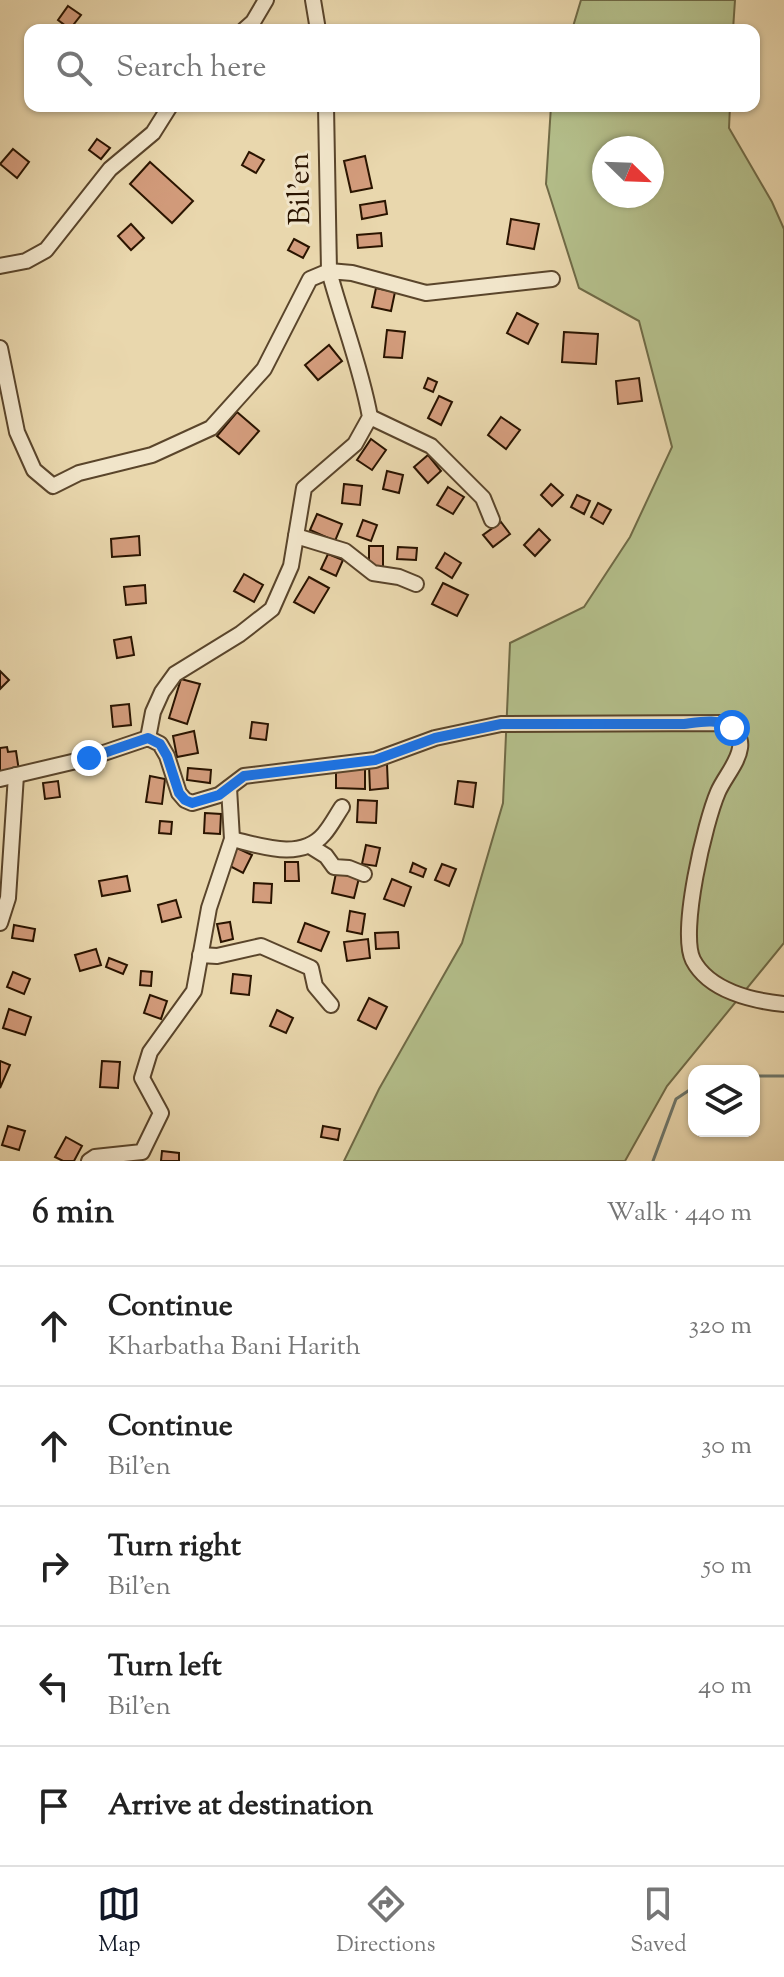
<!DOCTYPE html>
<meta charset="utf-8">
<style>
:root{--surface:#fff;--page:#f6f6f6;--text:#222;--muted:#767676;--line:#e0e0e0;--accent:#111827}
body{margin:0;font-family:"Sorts Mill Goudy",serif;background:var(--page);color:var(--text)}
.controls{position:absolute;right:24px;bottom:24px;display:grid;overflow:hidden;border-radius:16px;box-shadow:0 2px 6px #0004}
.controls button{width:72px;height:72px;display:grid;place-items:center;padding:0;border:0;border-bottom:2px solid var(--line);background:var(--surface);color:var(--text);font:40px sans-serif}
.compass{position:absolute;left:592px;top:136px;width:72px;height:72px;border-radius:50%;background:var(--surface);box-shadow:0 2px 6px #0004;rotate:113deg}
.stop{position:absolute;width:24px;height:24px;margin:-18px;border:6px solid #1a73e8;border-radius:50%;background:#fff}
.stop.end{background:#1a73e8;border-color:#fff;box-shadow:0 2px 8px #0008}
.list{margin:0;padding:0;list-style:none}
h2{display:flex;justify-content:space-between;align-items:center;height:104px;margin:0;padding:0 32px;font-size:34px}
h2 small{font-size:26px;font-weight:400;color:var(--muted)}
.list li{display:grid;grid-template-columns:52px 1fr auto;gap:24px;align-items:center;box-sizing:border-box;height:120px;padding:0 32px;border-top:2px solid var(--line)}
.list b{display:block;font-size:30px;white-space:nowrap}
.list p{margin:0;font-size:26px;white-space:nowrap;color:var(--muted)}
.list em{font-size:26px;font-style:normal;color:var(--muted)}
.icon{flex:none;width:44px;height:44px;fill:none;stroke:currentColor;stroke-width:2;stroke-linecap:round;stroke-linejoin:round}
.map{position:relative;flex:none;width:784px;height:1161px;overflow:hidden}
.search{position:absolute;background:var(--surface);box-shadow:0 2px 6px #0004;left:24px;right:24px;top:24px;height:88px;display:flex;align-items:center;gap:20px;box-sizing:border-box;padding:0 28px;border-radius:16px;color:var(--muted);font-size:30px}
.sheet{height:704px;background:var(--surface)}
nav{display:flex;justify-content:space-around;align-items:center;box-sizing:border-box;height:112px;border-top:2px solid var(--line);background:var(--surface);font-size:22px;color:var(--muted)}
nav a{display:grid;justify-items:center;gap:4px}
nav .on{color:var(--accent)}
.map>svg:first-child{display:block}
.green{fill:#b4bf8b;stroke:#6f6a46;stroke-width:2;fill-rule:evenodd}
.lines{fill:none;stroke-linecap:round;stroke-linejoin:round}
.stream{stroke:#6d766b;stroke-width:3}
.building{fill:#d39c7c;stroke:#2a1400;stroke-width:2}
.minor-casing{stroke:#5a452b;stroke-width:18}
.minor{stroke:#f1e5ca;stroke-width:14}
.route{stroke:#1a73e8;stroke-width:10}
.labels{text-anchor:middle;dominant-baseline:central;stroke-width:6;stroke-linejoin:round;paint-order:stroke}
.street-label{font-size:30px;fill:#2a1400;stroke:#f1e5ca}
</style>
<div class="map">
<svg width="784" height="1161" viewBox="0 0 784 1161">
<rect width="100%" height="100%" fill="#e9d7ad"/>
<filter id="stains"><feTurbulence type="fractalNoise" baseFrequency=".0025" numOctaves="4"/><feColorMatrix values="0 0 0 0 .2 0 0 0 0 .09 0 0 0 0 .02 0 0 0 .5 -.17"/></filter>
<radialGradient id="worn" r=".72"><stop offset=".6" stop-color="#630" stop-opacity="0"/><stop offset="1" stop-color="#630" stop-opacity=".3"/></radialGradient>
<g class="green">
<polygon points="581,0 735,0 733,30 572,30"/>
<path d="M551 106H730L729 128 772 202 784 229V943L667 1086 625 1161H344L379 1089 462 943 503 803 510 643 584 607 630 537 672 447 639 321 579 288 546 184ZM604 148H652V196H604Z"/>
</g>
<g class="lines">
<g class="stream">
<polyline points="754,1076 784,1076"/>
<polyline points="653,1161 676,1099 694,1087"/>
</g>
</g>
<g class="building">
<polygon points="68,6 81,15 70,29 58,20"/>
<polygon points="97,139 110,148 101,159 89,150"/>
<polygon points="13,149 29,162 17,178 0,164"/>
<polygon points="249,152 264,160 256,173 242,165"/>
<polygon points="365,156 372,188 351,192 344,161"/>
<polygon points="150,162 193,201 172,223 130,184"/>
<polygon points="385,201 387,214 362,219 360,205"/>
<polygon points="511,219 539,224 534,249 507,244"/>
<polygon points="131,224 144,238 131,250 118,236"/>
<polygon points="381,233 382,246 358,248 357,235"/>
<polygon points="294,239 309,247 303,258 288,250"/>
<polygon points="376,288 395,292 391,311 372,307"/>
<polygon points="517,313 538,324 528,344 507,333"/>
<polygon points="387,330 405,332 402,358 384,357"/>
<polygon points="564,332 598,334 596,364 562,362"/>
<polygon points="329,345 342,361 318,380 305,365"/>
<polygon points="428,378 437,382 433,392 424,388"/>
<polygon points="639,378 642,401 618,404 616,381"/>
<polygon points="439,396 452,402 441,425 428,418"/>
<polygon points="237,412 259,431 239,454 217,436"/>
<polygon points="501,417 520,430 506,449 488,435"/>
<polygon points="371,439 386,450 372,470 357,460"/>
<polygon points="428,455 441,471 428,483 414,467"/>
<polygon points="387,471 403,475 399,493 383,489"/>
<polygon points="344,484 362,486 360,505 342,503"/>
<polygon points="551,484 563,495 552,506 541,495"/>
<polygon points="448,487 464,497 453,514 437,505"/>
<polygon points="577,495 590,501 584,514 571,507"/>
<polygon points="598,503 611,510 603,524 591,517"/>
<polygon points="317,514 342,524 335,541 310,530"/>
<polygon points="363,520 377,525 371,541 357,536"/>
<polygon points="501,522 510,534 493,547 483,535"/>
<polygon points="539,529 550,540 535,556 524,545"/>
<polygon points="139,536 140,555 112,557 111,539"/>
<rect x="369" y="546" width="14" height="22"/>
<polygon points="398,547 417,548 416,560 397,559"/>
<polygon points="445,553 461,563 452,578 436,568"/>
<polygon points="328,554 343,560 336,576 321,569"/>
<polygon points="244,574 263,585 254,602 234,591"/>
<polygon points="309,577 329,588 314,613 294,602"/>
<polygon points="443,583 468,595 457,616 432,604"/>
<polygon points="145,585 146,603 126,605 124,587"/>
<polygon points="131,637 134,655 117,658 114,640"/>
<polygon points="0,671 9,680 0,689"/>
<polygon points="181,679 200,684 187,724 169,718"/>
<polygon points="129,704 131,725 113,727 111,706"/>
<polygon points="252,722 268,724 266,740 250,738"/>
<polygon points="194,731 198,753 177,757 173,736"/>
<polygon points="7,747 8,752 16,751 19,771 0,774 0,748"/>
<polygon points="387,764 388,788 370,790 369,765"/>
<polygon points="188,768 211,770 210,783 187,780"/>
<polygon points="336,768 365,768 365,789 336,788"/>
<polygon points="150,776 165,779 162,804 146,802"/>
<polygon points="58,781 60,797 45,799 43,783"/>
<polygon points="458,781 476,783 473,807 455,804"/>
<polygon points="358,800 377,801 376,823 357,822"/>
<polygon points="205,813 221,814 220,834 204,833"/>
<polygon points="160,821 172,822 171,834 159,833"/>
<polygon points="366,845 380,848 376,866 362,864"/>
<polygon points="237,848 252,855 243,873 228,865"/>
<polygon points="285,862 298,862 299,881 285,881"/>
<polygon points="413,863 426,869 423,877 410,872"/>
<polygon points="442,864 456,869 449,886 435,880"/>
<polygon points="336,873 359,878 354,898 332,893"/>
<polygon points="127,876 130,891 102,896 99,881"/>
<polygon points="392,879 411,887 404,906 384,899"/>
<polygon points="254,883 272,884 271,903 253,902"/>
<polygon points="176,900 181,917 162,922 158,905"/>
<polygon points="350,911 365,914 362,934 347,931"/>
<polygon points="230,922 233,939 221,942 217,924"/>
<polygon points="305,923 329,932 321,951 298,942"/>
<polygon points="14,925 35,929 33,941 12,938"/>
<polygon points="398,932 399,948 376,949 375,933"/>
<polygon points="368,939 370,958 347,961 344,942"/>
<polygon points="96,949 101,965 80,971 75,955"/>
<polygon points="109,958 127,965 123,974 106,967"/>
<polygon points="141,971 152,972 151,986 140,985"/>
<polygon points="13,972 30,979 24,994 7,987"/>
<polygon points="233,974 251,976 249,995 231,993"/>
<polygon points="150,995 167,1001 161,1019 144,1013"/>
<polygon points="369,998 387,1007 376,1029 358,1020"/>
<polygon points="9,1009 31,1017 25,1035 3,1028"/>
<polygon points="277,1010 293,1018 286,1033 270,1026"/>
<polygon points="0,1061 10,1065 0,1088"/>
<polygon points="102,1061 120,1062 118,1088 100,1087"/>
<polygon points="8,1126 25,1131 19,1150 2,1145"/>
<polygon points="323,1126 340,1129 338,1140 321,1137"/>
<polygon points="66,1137 82,1146 74,1161 63,1161 55,1157"/>
<polygon points="162,1151 179,1153 179,1161 161,1161"/>
</g>
<g class="lines">
<g class="minor-casing">
<g id="minor">
<polyline points="313,0 318,30"/>
<polyline points="244,30 253,22 266,0"/>
<polyline points="0,266 26,261 46,250 110,169 153,133 170,106"/>
<polyline points="0,348 17,432 34,470 53,486 79,473 152,455 211,428 264,369 310,279 329,271 326,106"/>
<polyline points="370,417 431,446 483,498 492,520"/>
<polyline points="296,536 345,551 373,573 399,577 416,584"/>
<path d="M148 738 153 712 162 692 175 674 240 634 272 609 291 566 304 488 355 444 370 417C361 367 342 320 329 271L352 273 426 293 552 279"/>
<path d="M0 779 89 758 148 738 160 744 167 756 179 793 185 800 192 803 219 795 244 776 375 760 435 738 501 724 726 723C734 729 742 737 740 748 738 763 724 778 718 792 705 822 679 932 693 960 709 991 753 1001 784 1004"/>
<path d="M232 839C261 846 301 861 324 834 331 826 336 816 342 807"/>
<polyline points="310,846 326,856 334,867 349,868 364,874"/>
<polyline points="0,923 8,898 16,775"/>
<polyline points="200,955 217,956 261,946 311,968 315,986 331,1005"/>
<polyline points="89,1161 95,1157 142,1152 161,1113 142,1078 150,1052 194,991 209,908 232,839 229,788"/>
</g>
</g>
<use href="#minor" class="minor"/>
</g>
<g class="lines">
<path class="route" d="M89 758 148 738 160 744 167 756 179 793 185 800 192 803 219 795 244 776 375 760 435 738 501 724H684C700 722 718 718 732 728"/>
</g>
<g class="labels">
<g class="street-label">
<text transform="translate(301 189) rotate(-91)">Bil'en</text>
</g>
</g>
<rect width="100%" height="100%" filter="url(#stains)"/>
<rect width="100%" height="100%" fill="url(#worn)"/>
</svg>
<div class="controls">
<button><svg class="icon" aria-label="layers" viewBox="0 0 24 24"><path d="M12 4l9 5-9 5-9-5zM3 14l9 5 9-5"/></svg></button>
</div>
<svg class="compass" viewBox="-18 -18 36 36"><path d="M0-13l5 13h-10z" fill="#e53935"/><path d="M0 13l5-13h-10z" fill="#767676"/></svg>
<div class="stop" style="left:732px;top:728px"></div>
<div class="stop end" style="left:89px;top:758px"></div>
<div class="search"><svg class="icon" aria-label="search" viewBox="0 0 24 24"><circle cx="10" cy="10" r="6"/><path d="M15 15l6 6"/></svg>Search here</div>
</div>
<section class="sheet">
<h2>6 min<small>Walk · 440 m</small></h2>
<ul class="list">
<li><svg class="icon" aria-label="ahead" viewBox="0 0 24 24"><path d="M12 20V5M6 11l6-6 6 6"/></svg><div><b>Continue</b><p>Kharbatha Bani Harith</p></div><em>320 m</em></li>
<li><svg class="icon" aria-label="ahead" viewBox="0 0 24 24"><path d="M12 20V5M6 11l6-6 6 6"/></svg><div><b>Continue</b><p>Bil'en</p></div><em>30 m</em></li>
<li><svg class="icon" aria-label="right" viewBox="0 0 24 24"><path d="M7 20v-9h11M14 6l5 5-5 5"/></svg><div><b>Turn right</b><p>Bil'en</p></div><em>50 m</em></li>
<li><svg class="icon" aria-label="left" viewBox="0 0 24 24"><path d="M17 20v-9H6M10 6l-5 5 5 5"/></svg><div><b>Turn left</b><p>Bil'en</p></div><em>40 m</em></li>
<li><svg class="icon" aria-label="arrive" viewBox="0 0 24 24"><path d="M6 21V4h12l-3 4 3 4H6"/></svg><div><b>Arrive at destination</b></div></li>
</ul>
</section>
<nav>
<a class="on"><svg class="icon" aria-label="map" viewBox="0 0 24 24"><path d="M3 6l6-2 6 2 6-2v14l-6 2-6-2-6 2zM9 4v14M15 6v14"/></svg>Map</a>
<a><svg class="icon" aria-label="directions" viewBox="0 0 24 24"><path d="M12 3l9 9-9 9-9-9zM9 14v-3h6M13 9l2 2-2 2"/></svg>Directions</a>
<a><svg class="icon" aria-label="saved" viewBox="0 0 24 24"><path d="M7 4h10v16l-5-4-5 4z"/></svg>Saved</a>
</nav>
